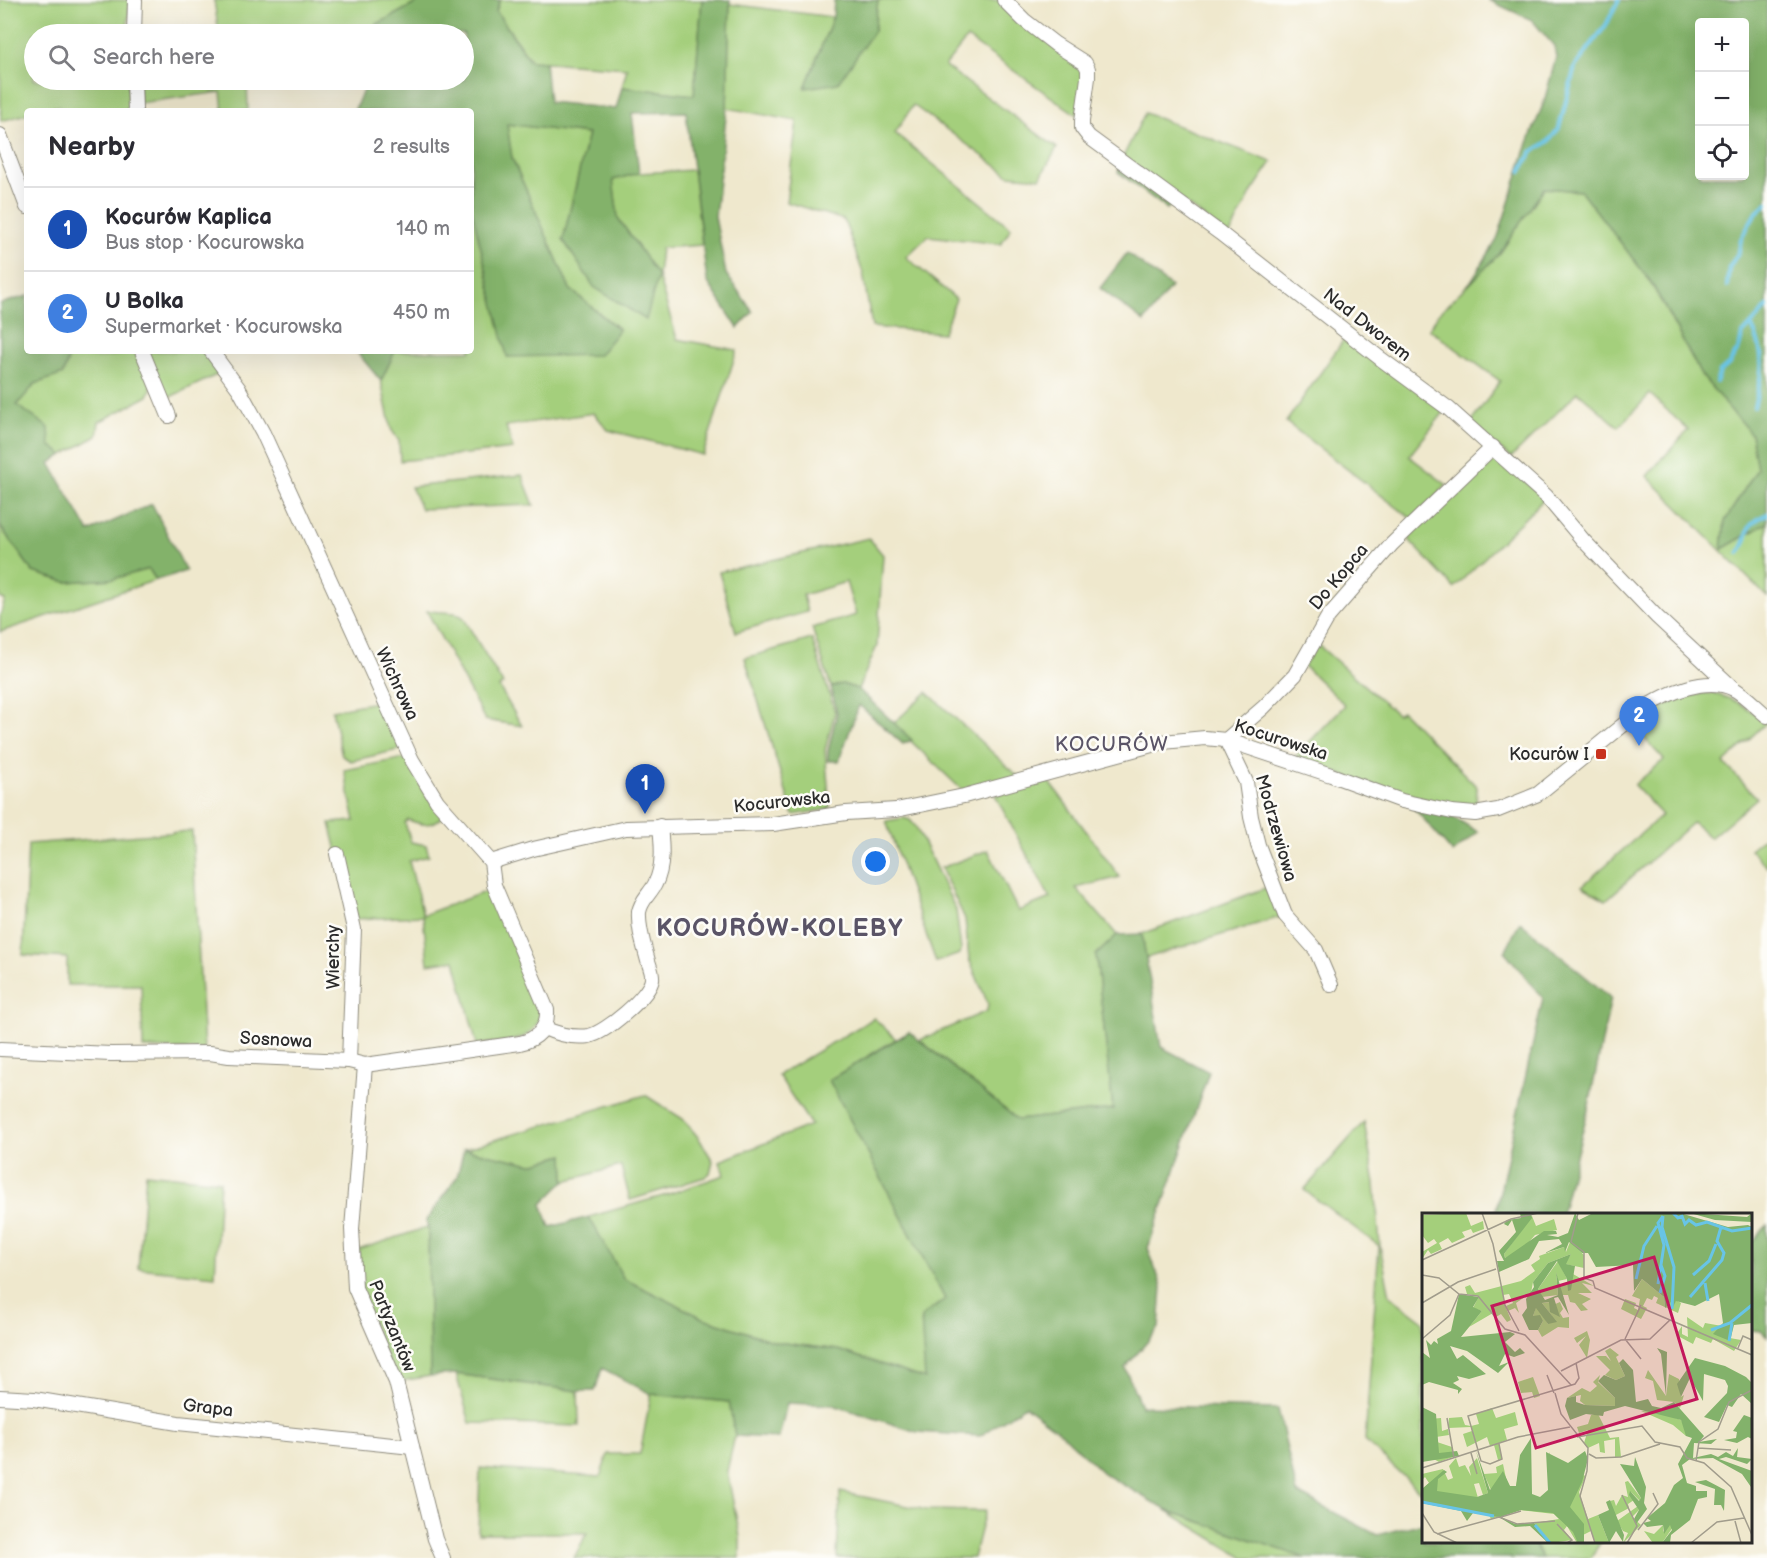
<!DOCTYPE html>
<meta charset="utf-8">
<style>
:root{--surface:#fff;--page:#f7f7f7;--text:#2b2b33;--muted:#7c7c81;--line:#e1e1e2;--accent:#db2777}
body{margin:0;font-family:"Balsamiq Sans",sans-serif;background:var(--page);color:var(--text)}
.controls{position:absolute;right:18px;top:18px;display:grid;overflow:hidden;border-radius:6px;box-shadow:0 6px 24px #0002}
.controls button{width:54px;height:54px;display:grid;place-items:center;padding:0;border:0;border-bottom:2px solid var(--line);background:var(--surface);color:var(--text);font:30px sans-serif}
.you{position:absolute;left:876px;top:862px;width:21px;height:21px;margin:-15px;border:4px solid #fff;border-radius:50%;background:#1a73e8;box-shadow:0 0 0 9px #1a73e833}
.badge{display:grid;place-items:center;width:39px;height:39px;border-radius:50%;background:var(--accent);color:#fff;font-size:20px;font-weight:700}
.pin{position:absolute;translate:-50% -50px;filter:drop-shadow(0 2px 3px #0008)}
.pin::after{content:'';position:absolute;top:32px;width:21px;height:18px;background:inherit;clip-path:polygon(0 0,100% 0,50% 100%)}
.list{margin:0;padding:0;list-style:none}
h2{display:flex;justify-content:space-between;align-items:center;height:78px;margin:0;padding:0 24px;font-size:26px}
h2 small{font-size:20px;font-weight:400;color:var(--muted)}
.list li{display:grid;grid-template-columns:39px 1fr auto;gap:18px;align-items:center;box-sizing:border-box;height:84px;padding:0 24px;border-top:2px solid var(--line)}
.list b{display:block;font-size:22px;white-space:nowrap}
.list p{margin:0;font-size:20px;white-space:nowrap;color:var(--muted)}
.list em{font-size:20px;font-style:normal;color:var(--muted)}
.icon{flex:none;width:33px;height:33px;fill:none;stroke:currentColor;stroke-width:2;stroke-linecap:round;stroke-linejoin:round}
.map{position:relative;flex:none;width:1767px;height:1558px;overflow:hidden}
.search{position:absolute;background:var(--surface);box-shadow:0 6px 24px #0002;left:24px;top:24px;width:450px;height:66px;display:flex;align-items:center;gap:15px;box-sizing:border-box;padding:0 21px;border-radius:33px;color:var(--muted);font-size:22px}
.panel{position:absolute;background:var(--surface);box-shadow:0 6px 24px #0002;left:24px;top:108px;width:450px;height:246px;border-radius:6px}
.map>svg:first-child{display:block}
.green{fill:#a4cf7b;stroke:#687d53;stroke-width:1.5}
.forest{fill:#83b26b;stroke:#576e4b;stroke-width:1.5;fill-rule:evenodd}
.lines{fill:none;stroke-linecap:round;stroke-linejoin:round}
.stream{stroke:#68c4e6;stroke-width:4}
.street-casing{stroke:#8d8a7c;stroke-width:16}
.street{stroke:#fff;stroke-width:14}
.poi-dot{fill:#c8321e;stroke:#fdfcf7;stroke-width:2}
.labels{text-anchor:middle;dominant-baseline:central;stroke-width:5;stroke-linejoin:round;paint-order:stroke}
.street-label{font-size:18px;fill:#2b2b2b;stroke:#fdfcf7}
.poi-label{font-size:18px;fill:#2b2b2b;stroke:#fdfcf7;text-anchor:end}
.neighbourhood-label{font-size:20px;letter-spacing:1.5px;fill:#5a5467;stroke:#fdfcf7}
.district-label{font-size:24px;font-weight:bold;letter-spacing:1.5px;fill:#5a5467;stroke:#fdfcf7}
.inset-river{fill:none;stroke:#68c4e6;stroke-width:3}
.inset-road{fill:none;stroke:#a19c8c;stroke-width:1.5}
.view{fill:#c2185b;fill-opacity:0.15;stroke:#c2185b;stroke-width:3}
.inset-edge{fill:none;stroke:#2b2b2b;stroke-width:3}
</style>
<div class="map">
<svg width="1767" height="1558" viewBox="0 0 1767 1558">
<rect width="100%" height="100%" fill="#fdfcf7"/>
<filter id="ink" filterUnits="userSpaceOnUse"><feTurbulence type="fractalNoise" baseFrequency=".0167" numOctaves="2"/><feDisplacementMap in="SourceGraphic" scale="12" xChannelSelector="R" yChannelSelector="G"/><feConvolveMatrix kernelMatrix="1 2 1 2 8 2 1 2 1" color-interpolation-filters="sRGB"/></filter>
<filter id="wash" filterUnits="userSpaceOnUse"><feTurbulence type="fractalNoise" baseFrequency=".008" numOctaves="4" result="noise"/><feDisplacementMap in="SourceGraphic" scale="24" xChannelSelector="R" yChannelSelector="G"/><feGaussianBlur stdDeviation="1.35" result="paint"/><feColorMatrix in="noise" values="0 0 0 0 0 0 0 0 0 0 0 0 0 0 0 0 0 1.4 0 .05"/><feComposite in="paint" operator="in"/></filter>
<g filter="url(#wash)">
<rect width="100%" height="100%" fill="#efe8cd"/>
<g class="green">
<polygon points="0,0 130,0 127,34 34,34 34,80 128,80 129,111 61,111 59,106 39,111 27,111 27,114 1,121"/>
<polygon points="214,0 422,0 359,34 219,34"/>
<polygon points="500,0 702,0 694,95 622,87 627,68 531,61 496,11"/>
<polygon points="878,0 1002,0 1082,64 1084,80 1077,115 967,38 945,66 1057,148 1040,178 1009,175 913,105 895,133 1011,228 1001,244 928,236 906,257 956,299 943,333 872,327 863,273 844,220 786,202 797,121 727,108 730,4 833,17 805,88 874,31"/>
<polygon points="138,80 247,80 248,111 223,111 221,92 139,103"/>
<polygon points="1145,113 1272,162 1253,190 1229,236 1123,157"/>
<polygon points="506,124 588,134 563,240 658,276 618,218 613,180 639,173 693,170 702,245 661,248 658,276 677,339 737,350 703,455 608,430 594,413 506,426 513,449 400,461 399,441 391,429 381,381 395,351 471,351 471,207 508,357 619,329 570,289 512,158"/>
<polygon points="1544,188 1581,191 1648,278 1702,376 1751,434 1757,469 1725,521 1722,549 1767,523 1767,597 1647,476 1688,430 1650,394 1619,427 1578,392 1511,458 1470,424 1500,381 1429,329 1438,314 1500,253"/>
<polygon points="1347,335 1445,411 1409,456 1447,485 1412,519 1286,422"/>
<polygon points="71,351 98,358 139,351 153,384 148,396 99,422 97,436 63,455 50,445 17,404 35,384 63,374"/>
<polygon points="147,351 207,351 223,372 166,399"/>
<polygon points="1496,456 1545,498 1454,588 1410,541 1409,537 1486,457"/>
<polygon points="522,475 534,505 421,509 411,487"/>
<polygon points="0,526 33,572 66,582 113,579 149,569 156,580 0,632 0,616 5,600 0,598"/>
<polygon points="869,538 883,555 877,646 858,689 842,684 831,687 812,628 856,615 846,582 803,595 807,612 736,632 719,572"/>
<polygon points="427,611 455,613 463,617 503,684 499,687 522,726 485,720"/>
<polygon points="812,639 835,712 825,750 830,809 793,815 745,658"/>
<path d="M1317 644 1397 714 1402 711 1477 787 1476 806C1413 804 1354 778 1294 758L1345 705 1304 666Z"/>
<polygon points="927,692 1020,778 964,792 893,724"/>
<path d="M1706 693C1731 695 1747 708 1767 722L1724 763 1757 798 1710 838 1693 822 1606 900 1582 886 1662 815 1634 785 1664 760 1635 728C1656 708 1678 696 1706 693Z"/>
<polygon points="381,701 402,749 351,761 342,756 332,710"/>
<path d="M400 759H408L443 817C428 826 425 826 408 820L405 823 411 842 426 845 429 856 409 861 423 915 490 890 542 1006C538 1045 508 1040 477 1045L455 960 428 964 423 916 354 919 330 823 355 821 344 770Z"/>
<polygon points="1049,781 1120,877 1076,888 1117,935 1096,955 1113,1109 1018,1120 920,1040 987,1011 988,1004 969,959 965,919 941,868 988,850 1018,911 1050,898 995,795"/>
<polygon points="904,818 910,820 916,827 956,910 961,950 960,954 936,962 886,821"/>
<polygon points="192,831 204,1050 143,1048 141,985 67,985 67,958 23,955 28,844"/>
<polygon points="1767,835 1767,867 1750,849"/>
<polygon points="1271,886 1283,916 1146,958 1142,934"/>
<polygon points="874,1018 896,1039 829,1080 945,1299 926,1379 838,1350 776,1342 703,1318 624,1279 589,1217 663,1196 724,1175 720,1161 811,1125 778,1075"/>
<polygon points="645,1095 683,1119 698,1137 713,1161 710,1173 705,1177 630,1200 621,1166 565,1181 564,1155 532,1164 464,1149"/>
<polygon points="1364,1122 1375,1184 1380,1246 1390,1296 1423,1321 1423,1494 1365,1441 1379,1246 1304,1190"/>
<polygon points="146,1173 220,1181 215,1276 138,1268"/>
<polygon points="428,1227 430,1376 396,1382 362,1296 358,1250"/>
<polygon points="456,1374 578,1391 579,1426 470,1423"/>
<polygon points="651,1394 730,1402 735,1436 727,1471 740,1537 740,1558 574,1558 587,1533 478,1533 480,1468 600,1477 608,1454 640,1454"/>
<polygon points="840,1492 927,1510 985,1511 973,1558 837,1558"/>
<polygon points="1166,1510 1305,1558 1244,1558"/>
<polygon points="1533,1542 1601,1542 1590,1558 1542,1558"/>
</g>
<g class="forest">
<polygon points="422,0 500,0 496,11 530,61 545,62 549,102 616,109 622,87 694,95 702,0 730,0 727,108 715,217 726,274 753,312 738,328 707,281 686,112 632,113 639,173 613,180 618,218 658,276 646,320 594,287 563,240 588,134 507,124 512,158 570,289 619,330 599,355 507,357 471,207 471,111 354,111 365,86 364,80 464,80 464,34 359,34"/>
<polygon points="834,0 878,0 874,31 838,83 805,88 833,17"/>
<path d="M1488 0H1767V523L1722 549 1725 521 1757 469 1751 434 1702 376 1651 282 1581 191 1544 188 1500 253 1468 286 1497 240 1528 143 1544 102 1556 57 1554 46 1532 20ZM1700 22H1744V176H1700Z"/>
<polygon points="1120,164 1174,202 1167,209 1118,172"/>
<polygon points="1127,253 1171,287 1144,322 1100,288"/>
<polygon points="27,296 27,351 71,351 63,374 35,384 17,405 49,428 50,445 63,455 50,463 89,532 152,504 186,571 156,580 149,569 113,579 66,582 33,572 0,526 0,304"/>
<polygon points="356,351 395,351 381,381"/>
<polygon points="842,684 858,689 912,740 903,744 859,705 839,761 828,761 828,751 837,713 831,687"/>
<polygon points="1413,807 1455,818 1478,832 1453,853"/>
<polygon points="1520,922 1611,998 1588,1110 1561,1214 1495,1214 1543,998 1505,952"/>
<polygon points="1142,934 1161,1047 1209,1072 1148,1248 1162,1287 1159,1328 1125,1368 1141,1406 1278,1409 1297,1493 1377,1535 1423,1523 1424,1542 1533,1542 1542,1558 1305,1558 1166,1510 1103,1473 1061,1433 1025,1406 980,1436 917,1432 833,1405 787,1403 779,1438 735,1436 729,1402 651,1394 602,1368 595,1391 578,1391 456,1374 430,1376 428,1228 426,1221 457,1177 464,1149 532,1164 564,1155 565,1181 542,1204 550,1227 589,1217 624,1279 703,1318 776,1342 838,1350 925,1379 921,1317 945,1299 829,1080 909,1032 1018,1120 1113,1109 1096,955 1117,935"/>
<polygon points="1767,1225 1767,1337 1761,1331 1750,1330 1751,1242"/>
</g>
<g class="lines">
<g class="stream">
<polyline points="1521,171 1532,152 1548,142 1559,128 1575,67 1606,25 1619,0"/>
<polyline points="1727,286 1729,268 1739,251 1741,239 1755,214 1767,203"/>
<path d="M1751 325C1767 354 1762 375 1754 407"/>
<polyline points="1716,382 1720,372 1729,364 1739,348 1742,335 1767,307"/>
<path d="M1739 553C1754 532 1739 528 1767 514"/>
</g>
</g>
</g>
<g filter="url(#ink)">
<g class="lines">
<g class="street-casing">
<g id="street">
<polyline points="1004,0 1024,20 1055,44 1085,63 1088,69 1088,78 1082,121 1082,128 1089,137 1220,233 1381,359 1449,409 1546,496 1583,540 1657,617 1734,689"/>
<polyline points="134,34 135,0"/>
<polyline points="134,80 135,111"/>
<polyline points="0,135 27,207"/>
<polyline points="142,351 169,416"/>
<polyline points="1226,740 1264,707 1295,675 1328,617 1392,544 1493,447"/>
<polyline points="1226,740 1246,782 1251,817 1258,845 1285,915 1316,950 1331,985"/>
<polyline points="337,854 354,929 349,1061"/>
<path d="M491 862 533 849 626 828 773 824 846 813 896 810 964 796 1163 742 1205 738 1226 740 1331 775 1402 801 1452 812 1475 814 1498 810 1538 794 1644 708C1668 693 1706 675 1734 689 1744 694 1758 709 1767 716"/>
<path d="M544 1028C557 1034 574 1038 589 1036 605 1033 650 996 652 979 653 974 650 967 648 961 644 946 638 929 639 912 641 900 650 894 655 884 664 867 662 845 660 826"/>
<path d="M0 1049 111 1054 210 1053 229 1056 349 1061 365 1065 520 1043C537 1039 548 1029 547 1010L494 885 491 862 437 801 412 760 263 433 239 389 211 351"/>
<polyline points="365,1065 352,1229 355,1288 396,1382 435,1539 443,1558"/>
<polyline points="0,1397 34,1399 178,1423 412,1447"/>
</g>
</g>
<use href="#street" class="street"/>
</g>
</g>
<rect class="poi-dot" x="1595" y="748" width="12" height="12" rx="3"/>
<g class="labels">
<g class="street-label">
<text transform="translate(1367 325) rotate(38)">Nad Dworem</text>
<text transform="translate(1339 577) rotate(-50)">Do Kopca</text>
<text transform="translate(397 684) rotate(65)">Wichrowa</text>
<text transform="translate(1281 740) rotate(18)">Kocurowska</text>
<text transform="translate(782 802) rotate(-6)">Kocurowska</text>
<text transform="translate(1276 828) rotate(74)">Modrzewiowa</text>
<text transform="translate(333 957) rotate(-90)">Wierchy</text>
<text transform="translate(276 1040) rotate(3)">Sosnowa</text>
<text transform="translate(392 1326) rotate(68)">Partyzantów</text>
<text transform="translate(208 1408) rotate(7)">Grapa</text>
</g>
<g class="poi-label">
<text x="1589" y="754">Kocurów I</text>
</g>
<g class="neighbourhood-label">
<text x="1112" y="745">KOCURÓW</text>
</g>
<g class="district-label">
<text x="780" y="928">KOCURÓW-KOLEBY</text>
</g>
</g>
<g transform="translate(1422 1213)">
<rect width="330" height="330" fill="#efe8cd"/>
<path d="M44 0 49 13 61 8 62 16 51 20 49 16 40 19 43 24 30 30 26 25 17 30 20 36 9 41 6 37 0 46V39L15 30 12 26 6 30 0 22V2ZM110 3 114 13 132 6 135 17 113 22 100 37 83 45 82 41ZM148 29 162 42V55L143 51 149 41 126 50 111 69 109 80 94 90 97 100 93 95 86 98 84 93 91 90 87 81 81 82 83 92 89 107 85 109 79 101 74 104 71 100 47 114 60 98 51 95 57 83 45 81 43 74 48 72 53 80 99 68 113 58 109 52 118 46 117 43 142 34 144 39ZM136 48 145 66 136 68 134 59 136 82 120 84 116 76ZM151 61 172 73 160 70 170 80H156L169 86 160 91 166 97 159 98 153 90 148 89 146 82H140L137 73 147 71 146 78ZM220 66 242 84 243 94 251 87 249 97 254 87 259 90 256 100 234 90 236 85 232 83 230 87 225 85 221 93 225 95 219 106 199 96 203 86 214 90 212 95 216 97 218 86 210 83ZM128 89 133 96 131 92 138 89 141 96 138 100 141 105 147 104V115L136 114 120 124 116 117 121 108 111 103 114 94 117 95 126 111 130 103 120 90ZM265 104 281 115 283 110 300 113 297 123 319 127 312 138 291 126 289 130 274 124 271 131 254 122 260 113V121L266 124ZM165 118 168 127 165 145 157 132 164 123 155 130 152 125ZM188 135 197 142 194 144 203 163 194 167 183 162 188 157 174 143H184L189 148 183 138ZM226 157 244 183 247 161 257 166 259 184 262 182 258 195 252 189 235 187 231 168 223 165ZM178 162 176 169 193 185V193L163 192 158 188 159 182 145 185 160 175 168 179 175 173 171 169ZM111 164 118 183 112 185 110 179 99 180 96 169ZM70 195 74 205 93 199 96 212 82 216 85 227 77 230 80 246 76 247 72 232 68 233 65 224 45 234 41 221 50 218 49 214 26 215 27 205 40 204 43 212 49 213 57 211 54 201ZM219 198 237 199 259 207 265 217 264 223 251 212ZM176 201 188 225 197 224 199 244H193V226L182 228 183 240 178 239 177 230 166 235 162 230 166 217 157 220 155 214 166 211 169 202ZM19 205 20 218 26 216 27 222 14 224 15 229 30 234 31 244 17 249 10 245 0 249 8 206ZM127 239 132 253 164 263 157 279 166 306 176 302 187 330H173L169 318 161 322 162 330H155L145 313 142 317 150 327 130 330 112 310 137 306 132 301 98 297 69 306 67 302 0 290V276L7 270 3 264 0 267V261L21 256 26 267 31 265 27 253 34 245 37 254 43 252 49 263 47 254 55 245 66 280 61 282 57 270 52 271 56 285 70 284 75 269 69 277 62 261 75 260 74 254 81 251 85 270 93 278 99 248 109 287H128ZM206 268 219 285 218 288 209 279 212 287 206 291 207 295 192 303 188 288 192 287 194 293 200 282 206 284 203 269ZM216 293 217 297 210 304 219 312 201 330 206 320 201 318 195 308ZM247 311 251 314 240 330H231L222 318 232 321 241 312V319Z" fill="#a4cf7b"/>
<path d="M98 0H109L110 5 82 41 83 45 122 18H134L135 21 125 22 136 24 146 20 153 0 157 7 171 0H258L306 14 326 12 330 14V110L312 112 308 128 291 121 301 110 297 81 273 93 254 88 249 98 250 88 243 95 242 84 220 66 212 78 211 52 174 54 166 40H160L147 29 143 39 142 34 123 40 140 31 137 26 117 28 107 46 77 59 75 48H82L77 38 94 19 90 7 86 13 82 11 85 7 99 5ZM268 0 325 4 330 0V9L293 7ZM149 41 144 51 153 53 149 77 146 78 145 66 135 48 116 76 123 87 136 82 134 59 147 102 136 84 132 85 138 104 128 99 127 89 120 90 135 109 126 111 114 95 111 103 118 102 121 108 116 117H107L100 102 105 95 104 86 112 74 111 69 126 50ZM37 81 57 84 51 94 60 98 39 124 88 119 93 121 83 129 93 139 98 135 103 140 92 144 83 141 77 153 87 149 76 160 45 138 28 133 35 146 41 142 64 161 47 166 35 163 37 167 31 170 40 176 36 181V177L7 169 0 172V139L8 145 4 127 9 132 12 128 16 131 15 126 29 118ZM235 135 245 139 244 183 239 141ZM273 145 303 153 324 164 330 170V191L319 181 310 194 305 192 297 209 282 204 305 180 306 173 303 167 282 161 281 188 268 165 259 184 255 171ZM201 146 211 157 214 189 226 186 230 193 239 195 252 189 282 223 277 229 295 226 289 231 272 230 271 245 289 241 296 244 304 239 311 243 316 235 315 244 330 246 325 251 304 244 297 246 330 258 329 274 320 261 291 245 268 246 260 252 265 270 274 273V278H285V284L276 286 268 307 249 322 248 330H240L250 317 248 312 242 321 241 312 225 314 221 310 229 308 225 305 243 290 252 272 261 265 256 251 270 225 264 223 259 207 203 193 182 199 181 203 164 201 148 207 143 193 145 185 154 183V189L163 192 193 193V185L176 168 182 162 194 167 203 163 197 150ZM0 194 14 201 17 240 35 238 37 243 0 249ZM322 202 330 205V226L326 224 315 230 302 227 314 225 315 219 311 218ZM109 225 110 281 118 284 126 277 124 239 146 250 163 238 166 246 160 269 148 294 162 311V330H156L151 319 131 300 99 297 79 304 93 311 112 310 130 330H126L108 313 93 314 77 304 51 300 45 308 39 298 0 290V276L22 257 25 259 16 266 15 278 55 284 66 280 54 238 68 277 81 258 88 273H94L98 242ZM213 244 224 274 222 290 225 296 214 311 212 306 217 297 207 282 208 278 217 288 219 285 198 251 212 253ZM284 267 303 277 302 298 299 292H292L293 276 273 269ZM188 287 202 322 201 329 194 318 187 330 176 302 187 297 184 289Z" fill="#83b26b"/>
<path class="inset-river" d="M251 0 256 5 260 3 263 11 267 7 274 12 285 9 310 18 330 15M241 3 240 14 252 54 250 96M271 62 287 48 294 31M214 66 222 33 235 13M283 70 286 88M236 71 242 32 236 10 241 3M238 80 243 63 239 52M268 84 300 47 302 40 295 28 299 14M289 117 308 110 330 92M307 128 310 110M0 289 72 303M113 312 128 330"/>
<path class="inset-road" d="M60 0 71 31 83 92 97 118M156 0 149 29 162 39V65L171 68 173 75 248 107M0 47 89 6 116 0M0 62 17 65 37 81 56 83 83 116 103 122 149 172M0 90 36 69 74 56M0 126 28 102 37 81M203 126 219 92M203 126 219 146M316 135 321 123 330 127M139 158 199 127 228 126 248 107 330 142M125 162 132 180M133 180 139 201 166 235 165 258 158 283 173 330M25 205 32 245M155 224 220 213 233 229 258 234 265 245 282 250 309 274 330 322M276 235 309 237M56 237 46 203 153 171 157 165 154 150M56 238 59 248 68 251 80 246 77 231M49 240 55 261M167 241 174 245 199 244 238 231M274 248 277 229 296 216 307 189 330 177M0 255 96 224 148 214M200 282 215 313 205 330M0 300 12 319 35 330M79 304 99 298M313 308 319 330M135 311 150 327 145 330M216 317 236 291 231 280M15 321 77 304 95 311 133 308M269 330 295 309 322 305"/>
<path class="view" d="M232 44 275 186 114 235 70 93Z"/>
<rect width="330" height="330" class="inset-edge"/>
</g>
</svg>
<div class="controls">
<button>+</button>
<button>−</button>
<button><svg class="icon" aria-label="locate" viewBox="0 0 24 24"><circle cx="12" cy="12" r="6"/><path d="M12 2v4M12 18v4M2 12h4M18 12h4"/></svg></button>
</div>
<div class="you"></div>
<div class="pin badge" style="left:645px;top:814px;background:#1a4fb4">1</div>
<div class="pin badge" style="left:1639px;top:746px;background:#3f7fe0">2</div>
<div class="search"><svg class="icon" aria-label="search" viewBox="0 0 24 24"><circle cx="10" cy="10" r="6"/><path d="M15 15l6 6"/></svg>Search here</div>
<section class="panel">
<h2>Nearby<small>2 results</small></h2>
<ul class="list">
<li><span class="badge" style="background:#1a4fb4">1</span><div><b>Kocurów Kaplica</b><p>Bus stop · Kocurowska</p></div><em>140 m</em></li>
<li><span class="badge" style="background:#3f7fe0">2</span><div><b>U Bolka</b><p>Supermarket · Kocurowska</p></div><em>450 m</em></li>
</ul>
</section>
</div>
